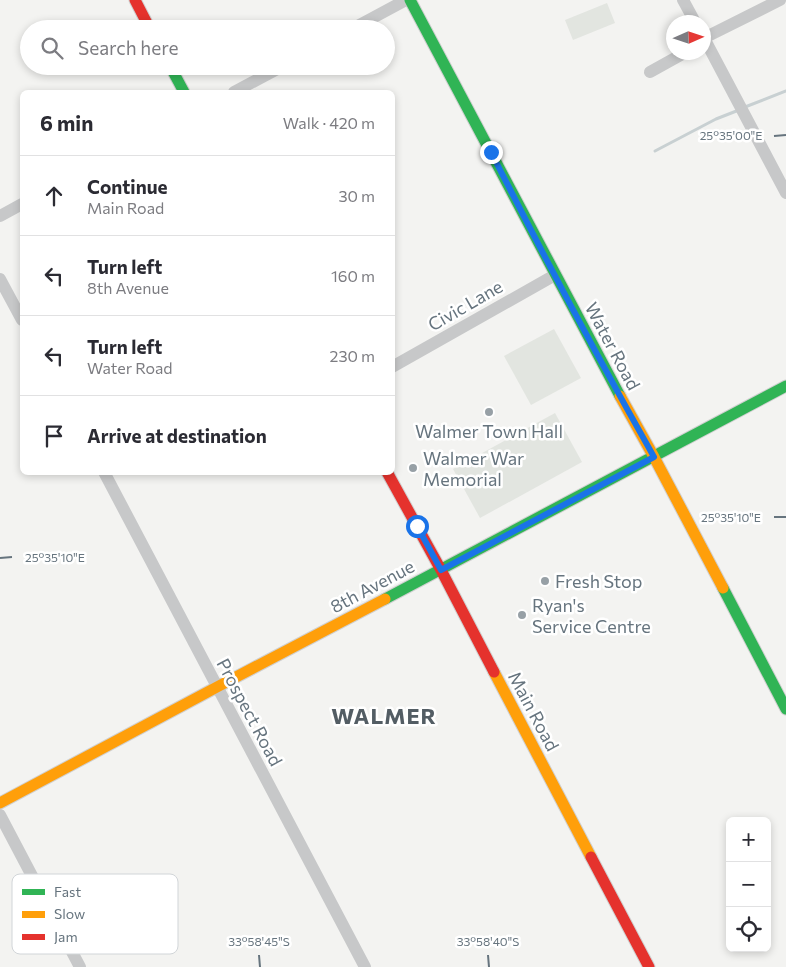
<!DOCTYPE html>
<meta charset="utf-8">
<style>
:root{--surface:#fff;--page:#f2f2f3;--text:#2b2b33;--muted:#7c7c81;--line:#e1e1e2}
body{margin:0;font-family:Commissioner,sans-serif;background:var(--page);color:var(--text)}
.controls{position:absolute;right:15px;bottom:15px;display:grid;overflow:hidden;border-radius:8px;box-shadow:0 2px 8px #0003}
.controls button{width:45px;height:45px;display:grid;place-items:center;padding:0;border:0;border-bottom:1px solid var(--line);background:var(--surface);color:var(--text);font:25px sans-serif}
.compass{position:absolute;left:666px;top:15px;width:45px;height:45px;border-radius:50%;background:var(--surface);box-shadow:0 2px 8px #0003;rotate:87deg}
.stop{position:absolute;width:15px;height:15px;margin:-11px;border:4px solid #1a73e8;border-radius:50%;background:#fff}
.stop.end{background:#1a73e8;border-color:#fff;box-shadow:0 1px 5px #0008}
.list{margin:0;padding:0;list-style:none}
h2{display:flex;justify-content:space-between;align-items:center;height:65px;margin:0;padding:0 20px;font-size:21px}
h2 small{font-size:16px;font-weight:400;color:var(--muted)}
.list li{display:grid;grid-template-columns:32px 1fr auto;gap:15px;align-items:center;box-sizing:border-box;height:80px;padding:0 20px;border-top:1px solid var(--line)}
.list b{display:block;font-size:19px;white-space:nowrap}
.list p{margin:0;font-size:16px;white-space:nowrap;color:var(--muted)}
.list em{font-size:16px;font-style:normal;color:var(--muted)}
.icon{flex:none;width:28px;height:28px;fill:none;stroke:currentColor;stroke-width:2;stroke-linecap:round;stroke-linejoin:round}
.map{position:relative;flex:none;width:786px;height:967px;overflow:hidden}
.search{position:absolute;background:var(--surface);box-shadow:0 2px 8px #0003;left:20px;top:20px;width:375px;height:55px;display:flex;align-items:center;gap:12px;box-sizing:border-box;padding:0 18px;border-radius:28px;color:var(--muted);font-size:19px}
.panel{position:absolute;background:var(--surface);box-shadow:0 2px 8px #0003;left:20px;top:90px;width:375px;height:385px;border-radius:8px}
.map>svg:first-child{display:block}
.green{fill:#e2e5e0}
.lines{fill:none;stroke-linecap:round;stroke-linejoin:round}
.stream{stroke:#c8d0d2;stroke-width:3}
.fast-casing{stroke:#d0d0d0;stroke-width:13}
.slow-casing{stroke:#d0d0d0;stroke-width:13}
.jam-casing{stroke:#d0d0d0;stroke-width:13}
.street{stroke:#c7c8c9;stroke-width:12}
.fast{stroke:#30b455;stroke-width:11}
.slow{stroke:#ff9f0a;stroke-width:11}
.jam{stroke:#e5322d;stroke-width:11}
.route{stroke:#1a73e8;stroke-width:6}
.ticks{fill:none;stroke:#66747e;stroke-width:2}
.poi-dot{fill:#97a0a6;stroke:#fff;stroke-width:2}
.labels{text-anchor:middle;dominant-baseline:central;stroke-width:5;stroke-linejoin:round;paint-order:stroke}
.street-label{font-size:18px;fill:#66747e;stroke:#fff}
.poi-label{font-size:18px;fill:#66747e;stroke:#fff;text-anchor:start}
.district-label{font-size:22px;font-weight:bold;letter-spacing:1px;fill:#535d64;stroke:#fff}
.key{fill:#fff;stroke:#d1d5d8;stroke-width:1}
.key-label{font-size:14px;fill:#66747e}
.ticks-label{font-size:12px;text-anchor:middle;fill:#66747e;stroke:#fff;stroke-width:5;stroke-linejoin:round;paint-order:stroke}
</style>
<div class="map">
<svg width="786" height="967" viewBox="0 0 786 967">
<rect width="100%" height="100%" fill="#f3f3f1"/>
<g class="green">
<polygon points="607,3 615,23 573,40 565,20"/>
<polygon points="554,329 581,378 531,405 504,356"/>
<polygon points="555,413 582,462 480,518 453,469"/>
</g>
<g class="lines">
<g class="stream">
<polyline points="745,107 786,91"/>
<polyline points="655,151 716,119 739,110"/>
</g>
<g class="fast-casing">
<g id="fast">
<polyline points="410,0 620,396"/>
<polyline points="170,66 184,92"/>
<polyline points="723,588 786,709"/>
<polyline points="385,599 786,386"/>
</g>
</g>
<g class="slow-casing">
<g id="slow">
<polyline points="620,396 654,457 723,588"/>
<polyline points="494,672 591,857"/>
<polyline points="0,803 217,687 385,599"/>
</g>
</g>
<g class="jam-casing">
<g id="jam">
<polyline points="135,0 150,29"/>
<polyline points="387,472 441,570 494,672"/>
<polyline points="591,857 649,967"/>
</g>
</g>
<g class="street">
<polyline points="683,0 695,22"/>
<polyline points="352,29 406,0"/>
<polyline points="704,38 786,193"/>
<polyline points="704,38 780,0"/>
<polyline points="650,72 686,52"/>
<polyline points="234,92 283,66"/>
<polyline points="0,216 22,204"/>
<polyline points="0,279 22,320"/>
<polyline points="392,367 555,275"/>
<polyline points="104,472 365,967"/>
<polyline points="0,815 80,967"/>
</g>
<use href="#fast" class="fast"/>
<use href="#slow" class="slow"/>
<use href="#jam" class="jam"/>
</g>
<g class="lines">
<path class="route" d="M417 526 441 570 654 457C597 356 543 255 491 152"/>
</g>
<path class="ticks" d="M774 136 786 135M774 517H786M0 558 12 557M259 955 260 967M488 955 489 967"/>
<g class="poi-dot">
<circle cx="489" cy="412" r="5"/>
<circle cx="413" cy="468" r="5"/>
<circle cx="545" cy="581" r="5"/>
<circle cx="522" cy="615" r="5"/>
</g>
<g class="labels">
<g class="street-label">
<text transform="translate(465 305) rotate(-30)">Civic Lane</text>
<text transform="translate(613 346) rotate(62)">Water Road</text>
<text transform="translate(372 586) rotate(-28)">8th Avenue</text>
<text transform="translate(534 711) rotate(62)">Main Road</text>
<text transform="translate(250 712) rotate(62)">Prospect Road</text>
</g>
<g class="poi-label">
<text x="489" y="431" text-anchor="middle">Walmer Town Hall</text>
<text x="423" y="458">Walmer War<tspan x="423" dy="21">Memorial</tspan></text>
<text x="555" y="581">Fresh Stop</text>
<text x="532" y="605">Ryan's<tspan x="532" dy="21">Service Centre</tspan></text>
</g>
<g class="district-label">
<text x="384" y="715">WALMER</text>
</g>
</g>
<rect x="12" y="874" width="166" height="80" rx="8" class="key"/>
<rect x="22" y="889" width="23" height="6" fill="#30b455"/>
<rect x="22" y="911" width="23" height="7" fill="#ff9f0a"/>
<rect x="22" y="934" width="23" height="6" fill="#e5322d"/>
<g class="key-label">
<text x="54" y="897">Fast</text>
<text x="54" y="919">Slow</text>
<text x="54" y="942">Jam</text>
</g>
<g class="ticks-label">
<text x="731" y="140">25°35'00"E</text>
<text x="731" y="522">25°35'10"E</text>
<text x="55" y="562">25°35'10"E</text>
<text x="259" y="946">33°58'45"S</text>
<text x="488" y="946">33°58'40"S</text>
</g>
</svg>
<div class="controls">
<button>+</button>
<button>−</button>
<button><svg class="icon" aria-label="locate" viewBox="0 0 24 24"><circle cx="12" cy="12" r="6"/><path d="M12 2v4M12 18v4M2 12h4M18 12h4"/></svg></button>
</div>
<svg class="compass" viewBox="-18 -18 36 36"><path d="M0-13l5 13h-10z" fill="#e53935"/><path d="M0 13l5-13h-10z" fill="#7c7c81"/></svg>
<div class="stop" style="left:417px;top:526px"></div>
<div class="stop end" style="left:491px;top:152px"></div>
<div class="search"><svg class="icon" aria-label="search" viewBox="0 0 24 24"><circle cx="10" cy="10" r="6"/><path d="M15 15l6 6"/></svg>Search here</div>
<section class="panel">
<h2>6 min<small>Walk · 420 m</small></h2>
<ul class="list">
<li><svg class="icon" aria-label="ahead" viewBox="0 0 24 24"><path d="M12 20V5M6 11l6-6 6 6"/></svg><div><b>Continue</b><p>Main Road</p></div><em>30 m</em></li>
<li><svg class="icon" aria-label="left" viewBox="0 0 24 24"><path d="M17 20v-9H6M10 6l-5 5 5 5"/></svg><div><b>Turn left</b><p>8th Avenue</p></div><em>160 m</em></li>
<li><svg class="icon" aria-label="left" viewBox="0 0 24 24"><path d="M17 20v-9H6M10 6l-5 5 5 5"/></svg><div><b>Turn left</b><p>Water Road</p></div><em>230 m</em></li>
<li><svg class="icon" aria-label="arrive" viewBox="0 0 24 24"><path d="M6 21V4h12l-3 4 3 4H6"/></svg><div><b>Arrive at destination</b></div></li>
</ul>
</section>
</div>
